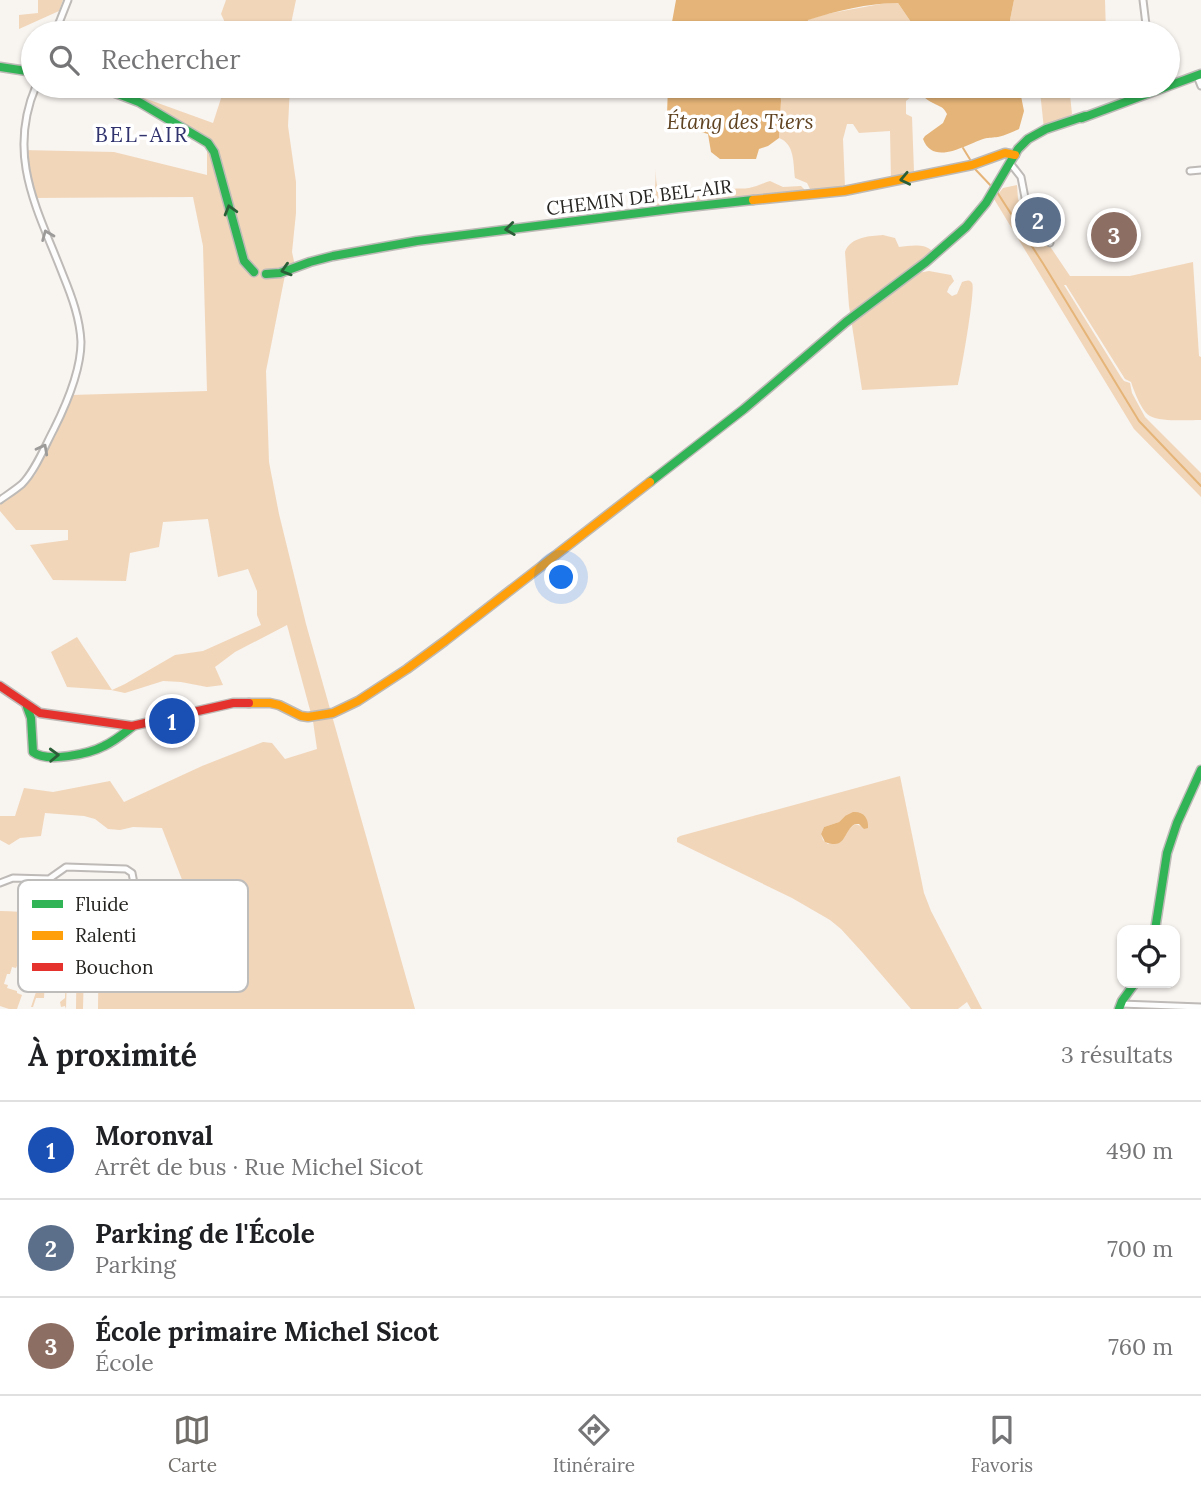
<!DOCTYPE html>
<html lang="fr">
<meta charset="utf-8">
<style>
:root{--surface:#fff;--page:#f6f6f6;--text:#202124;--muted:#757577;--line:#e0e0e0;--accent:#706d69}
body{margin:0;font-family:Lora,serif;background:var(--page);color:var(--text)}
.controls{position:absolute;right:21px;bottom:21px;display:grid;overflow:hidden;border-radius:14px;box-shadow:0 2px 5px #0004}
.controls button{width:63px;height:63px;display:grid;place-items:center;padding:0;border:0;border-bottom:2px solid var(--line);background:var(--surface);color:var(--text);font:35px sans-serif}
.you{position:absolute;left:562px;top:578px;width:24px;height:24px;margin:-18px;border:5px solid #fff;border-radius:50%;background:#1a73e8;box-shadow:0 0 0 10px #1a73e833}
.badge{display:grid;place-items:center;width:46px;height:46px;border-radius:50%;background:var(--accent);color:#fff;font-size:23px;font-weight:700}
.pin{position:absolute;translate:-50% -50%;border:4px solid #fff;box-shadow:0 2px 7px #0006}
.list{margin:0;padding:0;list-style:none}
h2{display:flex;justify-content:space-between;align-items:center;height:91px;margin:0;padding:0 28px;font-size:30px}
h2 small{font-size:23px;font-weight:400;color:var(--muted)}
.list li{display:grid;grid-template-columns:46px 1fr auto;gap:21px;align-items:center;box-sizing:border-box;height:98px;padding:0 28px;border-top:2px solid var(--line)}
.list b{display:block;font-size:26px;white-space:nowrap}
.list p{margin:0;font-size:23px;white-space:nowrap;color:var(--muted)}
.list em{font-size:23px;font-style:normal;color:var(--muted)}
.icon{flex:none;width:38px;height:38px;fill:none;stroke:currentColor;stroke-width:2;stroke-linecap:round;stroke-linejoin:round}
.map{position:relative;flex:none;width:1201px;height:1009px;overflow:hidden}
.search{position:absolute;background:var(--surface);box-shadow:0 2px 5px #0004;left:21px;right:21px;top:21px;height:77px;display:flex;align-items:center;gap:18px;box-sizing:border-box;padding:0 24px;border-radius:38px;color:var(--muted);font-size:26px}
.sheet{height:385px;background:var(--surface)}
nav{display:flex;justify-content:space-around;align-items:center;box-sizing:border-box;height:98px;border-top:2px solid var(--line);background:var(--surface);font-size:19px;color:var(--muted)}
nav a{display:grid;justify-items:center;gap:4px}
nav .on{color:var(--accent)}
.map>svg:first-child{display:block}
.green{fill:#f1d6b9;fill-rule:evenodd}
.water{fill:#e5b478}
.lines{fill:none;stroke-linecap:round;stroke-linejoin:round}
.stream{stroke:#e5b478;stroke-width:2}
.street-casing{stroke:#bdbab7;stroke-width:9}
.fast-casing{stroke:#bdbab7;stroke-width:11}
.slow-casing{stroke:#bdbab7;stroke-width:11}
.jam-casing{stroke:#bdbab7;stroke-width:11}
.street{stroke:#fefdfd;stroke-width:5}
.fast{stroke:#30b455;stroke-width:8}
.slow{stroke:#ff9f0a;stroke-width:8}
.jam{stroke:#e5322d;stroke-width:8}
.oneway{stroke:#2a5e36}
.oneway2{stroke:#9d9b9a}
.labels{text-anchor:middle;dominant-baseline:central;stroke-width:7;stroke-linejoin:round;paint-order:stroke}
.street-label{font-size:19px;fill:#262421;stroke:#fff}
.water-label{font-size:21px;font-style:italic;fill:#604321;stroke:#fff}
.neighbourhood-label{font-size:21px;letter-spacing:2px;fill:#31336e;stroke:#fff}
.key{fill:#fff;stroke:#bebdbc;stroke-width:2}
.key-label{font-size:19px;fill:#262421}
</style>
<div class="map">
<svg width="1201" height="1009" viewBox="0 0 1201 1009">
<rect width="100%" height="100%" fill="#f8f4f0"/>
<g class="green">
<polygon points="38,0 63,0 59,11 19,29 19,15 38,13"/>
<polygon points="226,0 296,0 289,33 230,33 221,14"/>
<polygon points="1014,0 1105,0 1106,33 1011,33 1010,20"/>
<polygon points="886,3 898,3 913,25 972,22 978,28 980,33 805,33 807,20 826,14"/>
<path d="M102 86H137L133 94 213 123 225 86H290L288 126 296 182V213L292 252 295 266 286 270 266 371 269 462 279 514 306 624 415 1009H98L99 923C82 917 50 908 35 922L41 930H47V936L65 937 68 941 66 1009 65 1006 61 1007 60 1002 65 998 66 954 61 956V951H51V958L46 961 44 998H36L33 1007H31L37 989 40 990 43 982 39 981 40 976 30 971 31 968 17 966 16 968 12 967 10 974H7L4 984 8 985 7 988 17 991V993L22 995 17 1009H9L0 1006V911C24 912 49 912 73 915 88 917 102 921 117 921L108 926 105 933C104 941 107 945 115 947V950L110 951V978H135L145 954 156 944 200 926 162 828 133 827 120 830 108 829 95 819 84 816 45 813 41 836 20 838 9 845 0 840V816H15L24 788 53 792 110 781 124 802 202 766 263 742 272 743 285 759 317 749 313 721 287 625 235 652 215 667 223 685 207 687 181 682 163 681 125 693 111 690 67 687 51 652 77 637 112 690 125 684 175 655 203 651 261 625 257 615V591L248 569 218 577 208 519 163 522 159 547 130 553 126 581 53 580 30 545 68 540V530H16L0 511V504L35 475 61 420 71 395 207 391 203 246 193 197 30 198 26 181 22 150 114 152 207 175V139Z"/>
<path d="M780 86H915L920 94 911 97 906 101V114L912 117 914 172 891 179 890 131 859 133 853 124H847L843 139 845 187 811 191 807 183 795 178C793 163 795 144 779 138L781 101Z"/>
<polygon points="1019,86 1069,86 1072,114 1044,129 1040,91 1021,95"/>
<path d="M656 168C656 176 655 188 662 194 675 205 717 191 733 189 738 188 744 189 749 188 756 187 763 183 770 181L783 187 801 186 805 190 804 191 654 209Z"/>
<path d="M1017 185 1018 199 1021 205 1043 244 1047 242 1070 276H1130L1193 262 1199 356 1201 357V420C1188 420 1161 422 1150 416 1142 412 1134 391 1131 382L1125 379 1066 285H1064L1121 377 1124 381 1130 383 1132 393 1145 417 1201 473V497L1134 429 994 199 1003 188Z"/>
<path d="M883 235 895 238 899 247C910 246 924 243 932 251L901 276 929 271 951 275 954 281 949 287 947 292 952 296 957 294 962 282C966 281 969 279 972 283 976 288 961 373 958 385L862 390 849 306 845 252C850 237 870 236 883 235Z"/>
<path d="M900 776 924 893 931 911 982 1009H971L967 1002 958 1009H911L862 952 841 929 830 920 792 898 677 842V838L680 836ZM845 816 868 828 855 824 847 831 828 844 823 840 821 834 824 827 839 822Z"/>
<polygon points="82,926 85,930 83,1008 83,1009 76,1009 77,929"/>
</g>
<g class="water">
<path d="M676 0H1014L1010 20 1011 33H980L978 28 972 22 913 25 898 3C868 3 836 11 808 20L805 33H670Z"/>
<polygon points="668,86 780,86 781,101 779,138 768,146 759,149 756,159 720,159 711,152 708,134 694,130 667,115"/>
<path d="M915 86H1019L1024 111 1019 129C1013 132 1006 135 998 137 997 137 989 138 987 138 969 142 934 168 923 139L925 136 943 123 947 114C943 106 940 107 933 103 925 99 919 93 915 86Z"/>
<path d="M853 812C863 811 869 818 868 828L864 829 859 824H855C842 832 847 850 825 842L821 834 824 827 839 822 845 816Z"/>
</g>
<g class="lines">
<g class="stream">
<polyline points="963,148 971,161"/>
<polyline points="975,169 993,188"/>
<polyline points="997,192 1044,265 1139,421 1201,486"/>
</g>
<g class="street-casing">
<g id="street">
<polyline points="1143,0 1147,33"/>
<polyline points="55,33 68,0"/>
<polyline points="1197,76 1201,86"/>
<polyline points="1010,163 1021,177 1026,203 1050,243"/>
<polyline points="1190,171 1201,170"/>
<path d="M0 500C7 495 15 490 22 484 35 471 45 446 54 429 66 405 81 369 81 342 80 319 72 297 63 275 38 210 6 157 36 86"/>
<path d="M0 883 13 878 49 879 66 867 126 869 132 873C137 892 131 909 125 928"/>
<circle cx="117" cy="935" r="11"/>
<polyline points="1121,1004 1201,1007"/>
</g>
</g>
<g class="fast-casing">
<g id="fast">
<polyline points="0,67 33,72"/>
<polyline points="97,86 139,102 208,143 214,152 244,261 254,272"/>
<polyline points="1082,118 1201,74"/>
<polyline points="266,274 280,273 310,262 333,256 417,241 679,208 753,200"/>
<polyline points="650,482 744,409 846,322 926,262 966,227 986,203 1018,149 1028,139 1046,129 1085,116"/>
<path d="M27 707 31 718 33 752C47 763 89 754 104 746 115 741 123 734 132 727"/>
<polyline points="1155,930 1167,853 1177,823 1201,770"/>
<polyline points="1119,1009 1122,1001 1135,983"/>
</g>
</g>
<g class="slow-casing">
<g id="slow">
<polyline points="753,200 844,191 972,165 1005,153 1015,155"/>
<polyline points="249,703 270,703 279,705 301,716 308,717 333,713 358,701 407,669 445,641 650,482"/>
</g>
</g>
<g class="jam-casing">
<polyline id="jam" points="0,686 40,713 132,726 233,703 249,703"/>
</g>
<use href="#street" class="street"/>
<use href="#fast" class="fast"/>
<use href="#slow" class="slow"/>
<use href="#jam" class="jam"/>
</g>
<defs><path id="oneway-chevron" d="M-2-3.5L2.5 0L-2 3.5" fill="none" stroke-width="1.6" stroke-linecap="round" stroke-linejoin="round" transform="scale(1.75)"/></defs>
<g class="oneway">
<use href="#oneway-chevron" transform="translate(905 179) rotate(168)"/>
<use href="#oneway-chevron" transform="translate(230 210) rotate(-106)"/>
<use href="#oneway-chevron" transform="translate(510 229) rotate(173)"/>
<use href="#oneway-chevron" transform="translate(286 270) rotate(163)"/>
<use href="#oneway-chevron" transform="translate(54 755) rotate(-2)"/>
</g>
<g class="oneway2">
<use href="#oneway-chevron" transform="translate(47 235) rotate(-112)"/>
<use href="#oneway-chevron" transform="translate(43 449) rotate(-62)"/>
</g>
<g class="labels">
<g class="street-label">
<text transform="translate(639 197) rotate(-7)">CHEMIN DE BEL-AIR</text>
</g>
<g class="water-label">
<text x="740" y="121">Étang des Tiers</text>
</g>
<g class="neighbourhood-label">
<text x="142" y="134">BEL-AIR</text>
</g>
</g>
<rect x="18" y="880" width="230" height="112" rx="10" class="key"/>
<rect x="32" y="900" width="31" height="8" fill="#30b455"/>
<rect x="32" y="931" width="31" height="9" fill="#ff9f0a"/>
<rect x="32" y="963" width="31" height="8" fill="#e5322d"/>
<g class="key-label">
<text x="75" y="911">Fluide</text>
<text x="75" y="942">Ralenti</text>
<text x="75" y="974">Bouchon</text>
</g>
</svg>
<div class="controls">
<button><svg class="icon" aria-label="locate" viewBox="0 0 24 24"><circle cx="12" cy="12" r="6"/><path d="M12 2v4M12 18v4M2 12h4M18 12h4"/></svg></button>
</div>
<div class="you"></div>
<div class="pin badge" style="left:172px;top:721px;background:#1a4fb4">1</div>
<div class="pin badge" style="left:1038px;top:220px;background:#5c6f8a">2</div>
<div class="pin badge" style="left:1114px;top:235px;background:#8d6e63">3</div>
<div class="search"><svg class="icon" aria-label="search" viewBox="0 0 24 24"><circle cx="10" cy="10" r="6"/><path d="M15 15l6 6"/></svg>Rechercher</div>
</div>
<section class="sheet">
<h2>À proximité<small>3 résultats</small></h2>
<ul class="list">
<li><span class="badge" style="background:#1a4fb4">1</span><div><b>Moronval</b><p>Arrêt de bus · Rue Michel Sicot</p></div><em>490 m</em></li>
<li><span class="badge" style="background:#5c6f8a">2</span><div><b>Parking de l'École</b><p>Parking</p></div><em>700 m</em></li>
<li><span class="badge" style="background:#8d6e63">3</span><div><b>École primaire Michel Sicot</b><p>École</p></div><em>760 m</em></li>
</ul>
</section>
<nav>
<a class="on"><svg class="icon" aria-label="map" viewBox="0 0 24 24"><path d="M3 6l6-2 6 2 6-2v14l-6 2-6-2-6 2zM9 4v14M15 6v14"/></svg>Carte</a>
<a><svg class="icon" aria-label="directions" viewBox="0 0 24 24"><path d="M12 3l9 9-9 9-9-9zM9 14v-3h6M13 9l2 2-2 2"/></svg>Itinéraire</a>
<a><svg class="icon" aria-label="saved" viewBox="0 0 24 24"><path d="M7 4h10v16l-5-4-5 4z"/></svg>Favoris</a>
</nav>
